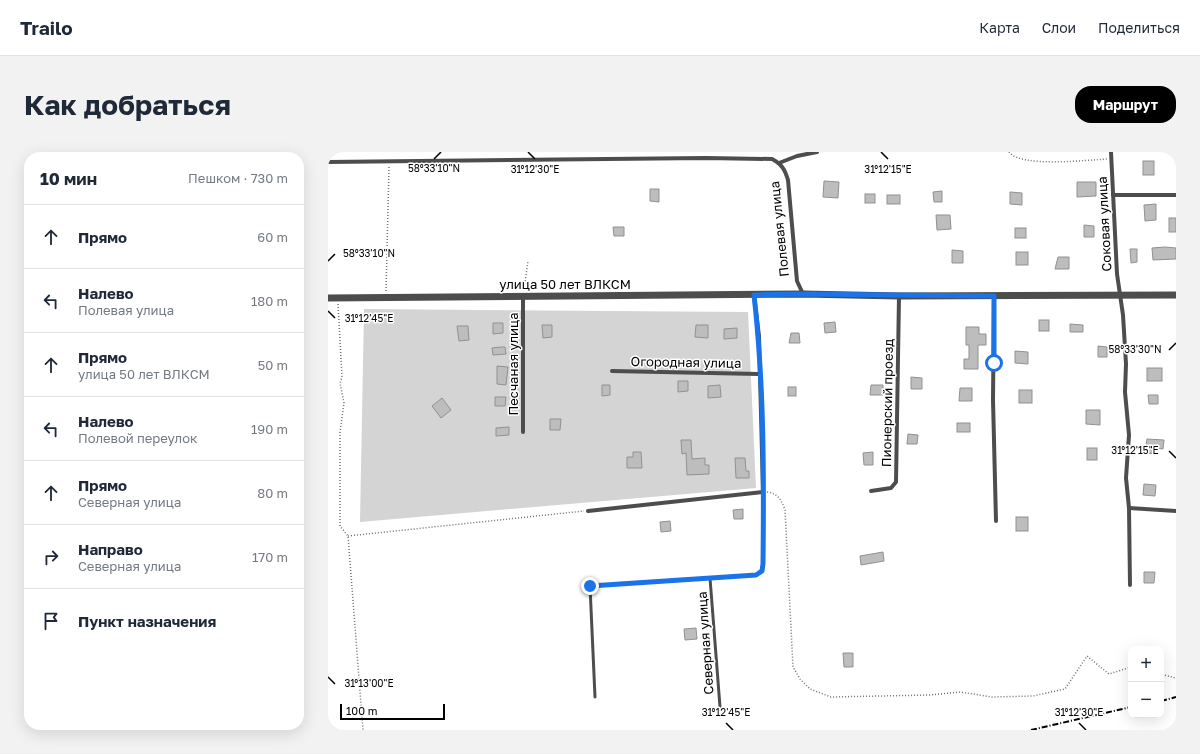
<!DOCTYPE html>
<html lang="ru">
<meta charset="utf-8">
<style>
:root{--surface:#fff;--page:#f2f2f3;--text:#1f2937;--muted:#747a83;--line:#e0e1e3;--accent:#000}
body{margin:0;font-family:"Golos Text",sans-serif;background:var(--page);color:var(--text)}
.controls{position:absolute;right:12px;bottom:12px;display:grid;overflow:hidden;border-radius:8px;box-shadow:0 4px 16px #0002}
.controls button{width:36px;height:36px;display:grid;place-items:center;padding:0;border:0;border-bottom:1px solid var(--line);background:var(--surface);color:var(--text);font:20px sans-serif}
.scale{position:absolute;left:12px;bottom:10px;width:105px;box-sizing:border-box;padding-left:4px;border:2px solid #000;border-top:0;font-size:11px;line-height:14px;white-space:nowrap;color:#000;-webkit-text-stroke:3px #fff;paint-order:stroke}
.stop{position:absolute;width:12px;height:12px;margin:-9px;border:3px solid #1a73e8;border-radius:50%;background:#fff}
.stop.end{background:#1a73e8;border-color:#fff;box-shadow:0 1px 4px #0008}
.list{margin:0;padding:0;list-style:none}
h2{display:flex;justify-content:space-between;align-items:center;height:52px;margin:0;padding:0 16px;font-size:17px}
h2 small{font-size:13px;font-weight:400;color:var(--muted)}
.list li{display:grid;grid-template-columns:26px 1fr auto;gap:12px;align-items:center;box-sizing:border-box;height:64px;padding:0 16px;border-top:1px solid var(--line)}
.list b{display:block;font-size:15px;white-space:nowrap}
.list p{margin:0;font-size:13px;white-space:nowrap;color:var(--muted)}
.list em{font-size:13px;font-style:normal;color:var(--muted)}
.icon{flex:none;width:22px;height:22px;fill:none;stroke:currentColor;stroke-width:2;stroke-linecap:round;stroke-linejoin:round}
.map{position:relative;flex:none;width:848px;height:578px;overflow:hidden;border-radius:16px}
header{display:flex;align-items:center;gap:24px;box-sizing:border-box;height:56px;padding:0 20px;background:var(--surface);border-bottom:1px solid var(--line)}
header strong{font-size:19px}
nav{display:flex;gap:22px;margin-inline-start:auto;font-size:14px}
.intro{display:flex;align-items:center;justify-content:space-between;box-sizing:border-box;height:96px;padding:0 24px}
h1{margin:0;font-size:28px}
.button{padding:10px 18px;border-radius:16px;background:var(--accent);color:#fff;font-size:14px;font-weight:700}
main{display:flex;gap:24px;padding:0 24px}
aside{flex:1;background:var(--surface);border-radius:16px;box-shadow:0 4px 16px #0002}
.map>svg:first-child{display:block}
.green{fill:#d4d4d4}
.building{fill:#bdbdbd;stroke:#919191}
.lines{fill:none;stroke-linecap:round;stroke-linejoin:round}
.path{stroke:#6f6f6f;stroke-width:1.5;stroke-dasharray:1 2;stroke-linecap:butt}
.service{stroke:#4d4d4d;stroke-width:3}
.minor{stroke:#4d4d4d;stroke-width:4}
.tertiary{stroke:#4d4d4d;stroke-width:7}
.rail{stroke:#000;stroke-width:2;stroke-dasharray:6 2 1 2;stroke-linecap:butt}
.route{stroke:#1a73e8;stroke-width:5}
.ticks{fill:none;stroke:#000;stroke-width:1.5}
.labels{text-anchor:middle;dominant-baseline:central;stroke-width:3;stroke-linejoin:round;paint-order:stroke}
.street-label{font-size:13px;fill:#000;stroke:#fff}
.ticks-label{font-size:10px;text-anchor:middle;fill:#000;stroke:#fff;stroke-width:3;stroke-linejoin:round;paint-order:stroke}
</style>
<header>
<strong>Trailo</strong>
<nav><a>Карта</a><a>Слои</a><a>Поделиться</a></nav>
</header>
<div class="intro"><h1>Как добраться</h1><a class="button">Маршрут</a></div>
<main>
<aside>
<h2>10 мин<small>Пешком · 730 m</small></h2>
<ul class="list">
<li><svg class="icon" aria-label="ahead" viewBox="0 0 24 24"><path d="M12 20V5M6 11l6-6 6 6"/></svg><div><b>Прямо</b></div><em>60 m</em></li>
<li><svg class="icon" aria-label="left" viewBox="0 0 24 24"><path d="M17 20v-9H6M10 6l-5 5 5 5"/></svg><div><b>Налево</b><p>Полевая улица</p></div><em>180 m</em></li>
<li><svg class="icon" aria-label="ahead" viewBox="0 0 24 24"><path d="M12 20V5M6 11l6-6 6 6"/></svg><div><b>Прямо</b><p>улица 50 лет ВЛКСМ</p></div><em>50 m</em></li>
<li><svg class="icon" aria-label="left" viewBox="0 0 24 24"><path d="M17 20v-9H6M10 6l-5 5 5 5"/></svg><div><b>Налево</b><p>Полевой переулок</p></div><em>190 m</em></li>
<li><svg class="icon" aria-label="ahead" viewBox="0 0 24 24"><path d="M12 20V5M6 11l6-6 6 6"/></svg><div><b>Прямо</b><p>Северная улица</p></div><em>80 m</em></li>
<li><svg class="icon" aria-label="right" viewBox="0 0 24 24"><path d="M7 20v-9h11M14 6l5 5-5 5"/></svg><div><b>Направо</b><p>Северная улица</p></div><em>170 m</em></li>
<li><svg class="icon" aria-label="arrive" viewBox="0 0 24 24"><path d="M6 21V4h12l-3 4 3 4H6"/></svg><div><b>Пункт назначения</b></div></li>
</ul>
</aside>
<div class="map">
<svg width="848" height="578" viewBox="0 0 848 578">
<rect width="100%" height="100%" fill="#fff"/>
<polygon class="green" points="36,157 420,160 428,336 32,370"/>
<g class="building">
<rect x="815" y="9" width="11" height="14"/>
<polygon points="496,29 511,30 510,46 495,45"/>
<polygon points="749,30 768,30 768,44 749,45"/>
<polygon points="322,37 331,37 331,50 322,49"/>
<polygon points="614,39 614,50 606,50 605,40"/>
<polygon points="682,40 694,41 694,53 682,52"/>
<rect x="537" y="42" width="10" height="9"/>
<rect x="559" y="43" width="13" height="9"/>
<polygon points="828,52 828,68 817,69 816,53"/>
<polygon points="608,63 622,63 623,77 609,78"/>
<rect x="841" y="66" width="7" height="14"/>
<polygon points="756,73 766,74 766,85 756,85"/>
<polygon points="285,75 296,75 296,84 286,84"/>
<rect x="687" y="76" width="11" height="10"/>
<polygon points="837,95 848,96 848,107 825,108 824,96"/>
<polygon points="802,97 809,97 809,110 803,111"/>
<polygon points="624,98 635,99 635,111 624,111"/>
<rect x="688" y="100" width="12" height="13"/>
<polygon points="730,105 741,105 741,117 727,117"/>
<rect x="711" y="168" width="10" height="11"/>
<polygon points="507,170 508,180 497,181 496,171"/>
<polygon points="165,171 175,171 175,181 165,182"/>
<polygon points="742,172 755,173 755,180 742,180"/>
<polygon points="214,173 224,173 224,185 215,186"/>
<polygon points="368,173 380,173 380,186 367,185"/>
<polygon points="129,174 140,174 141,188 131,189"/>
<polygon points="638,175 651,175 651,182 658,182 658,193 650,193 650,217 636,217 636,207 641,207 641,193 638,193"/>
<polygon points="409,176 409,186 396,187 396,177"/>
<polygon points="463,181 471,181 472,191 461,191"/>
<polygon points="770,194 779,195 779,205 770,205"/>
<polygon points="173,195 177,195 178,202 165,203 164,196"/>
<polygon points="687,199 700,200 700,212 687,211"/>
<polygon points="169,214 180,215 178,233 169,232"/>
<rect x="819" y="216" width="15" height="13"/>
<polygon points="583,225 594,226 594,237 583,237"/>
<polygon points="350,229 360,229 360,239 350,240"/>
<polygon points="274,233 282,233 282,243 274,244"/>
<polygon points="392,233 393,245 380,246 380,234"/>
<polygon points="543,233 555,233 555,243 542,243"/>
<rect x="460" y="235" width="8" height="9"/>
<polygon points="632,236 644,236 644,249 631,249"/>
<rect x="691" y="238" width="13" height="13"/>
<polygon points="820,243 830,243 830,252 821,252"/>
<polygon points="167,245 178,245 177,254 167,254"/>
<polygon points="114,246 123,258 113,266 104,254"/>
<polygon points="758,258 772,258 772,273 758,272"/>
<polygon points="222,267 233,267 232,278 222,278"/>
<rect x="629" y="271" width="13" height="9"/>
<polygon points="181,275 181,283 168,284 168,276"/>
<polygon points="580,282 590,283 589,292 579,292"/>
<polygon points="819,287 836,288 835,297 828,296 828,302 817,301"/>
<polygon points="353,288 363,288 364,307 377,306 377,313 381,313 381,322 359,323 358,301 354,302"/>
<rect x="759" y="296" width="10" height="12"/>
<polygon points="305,300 313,300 314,316 299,316 299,305 305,305"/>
<polygon points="545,300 545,313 536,313 535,301"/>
<polygon points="407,306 417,306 418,319 421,319 421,326 408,326"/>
<polygon points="816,332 828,333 827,344 815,343"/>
<polygon points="415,357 415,367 406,367 405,358"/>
<rect x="688" y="365" width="12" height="14"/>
<polygon points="342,369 343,379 333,380 332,370"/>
<polygon points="555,400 556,409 533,413 532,404"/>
<polygon points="816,420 827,420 826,431 816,431"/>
<polygon points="368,476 369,487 357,488 356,477"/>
<polygon points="515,501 525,501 525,515 516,515"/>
</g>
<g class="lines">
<g class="path">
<path d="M681 0C693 16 759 8 779 7"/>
<polyline points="196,138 200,109"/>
<polyline points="58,139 61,15"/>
<polyline points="10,152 14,225 12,231 16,251 12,280 12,374 20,384 35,578"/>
<path d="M439 340C450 341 454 349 457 358L465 515 472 527 482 537 503 545 602 543 632 540 664 545 705 544 737 537 759 504 781 522 803 515"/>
<polyline points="20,384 256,359"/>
<polyline points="833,519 836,523 848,526"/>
</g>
<g class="service">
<polyline points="382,426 392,555"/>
<polyline points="267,545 262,434 428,423 433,419 435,412 435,340"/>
<polyline points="845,578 848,577"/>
</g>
<g class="minor">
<polyline points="783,0 789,122 795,163 798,212 797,240 801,283 798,326 801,356 802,433"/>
<path d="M0 10 378 6 444 7C454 12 457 18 460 28L469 129 475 142"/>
<polyline points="451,11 469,4 489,0"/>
<polyline points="785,43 848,43"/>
<polyline points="195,144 195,280"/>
<polyline points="666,144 665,248 668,369"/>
<polyline points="284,219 431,222"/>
<polyline points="543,339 563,336 568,330 571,144"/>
<polyline points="801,356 848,359"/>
<polyline points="260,359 435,340 431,184 426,143"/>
</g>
<polyline class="tertiary" points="0,146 475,142 571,144 848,143"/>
<g class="rail">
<polyline points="833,549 848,545"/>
<polyline points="703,578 803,555"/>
</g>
</g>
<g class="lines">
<path class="route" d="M262 434 428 423 434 419 435 412C436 323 436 232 426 143L475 142 666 144V211"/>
</g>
<path class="ticks" d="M200 0 207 7M553 0 560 7M106 7 113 0M0 109 7 102M0 159 7 166M841 198 848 191M841 299 848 306M0 525 7 532M398 571 405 578M751 571 758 578"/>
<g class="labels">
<g class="street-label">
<text transform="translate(776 72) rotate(-93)">Соковая улица</text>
<text transform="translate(451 77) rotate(-96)">Полевая улица</text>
<text x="237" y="132">улица 50 лет ВЛКСМ</text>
<text transform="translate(358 210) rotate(1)">Огородная улица</text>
<text transform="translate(185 212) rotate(-90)">Песчаная улица</text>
<text transform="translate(559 251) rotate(-89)">Пионерский проезд</text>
<text transform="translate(377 491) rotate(-94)">Северная улица</text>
</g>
</g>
<g class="ticks-label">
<text x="106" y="20">58°33'10"N</text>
<text x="207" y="21">31°12'30"E</text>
<text x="560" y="21">31°12'15"E</text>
<text x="41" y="105">58°33'10"N</text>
<text x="41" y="170">31°12'45"E</text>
<text x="807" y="201">58°33'30"N</text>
<text x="807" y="302">31°12'15"E</text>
<text x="41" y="535">31°13'00"E</text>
<text x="398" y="564">31°12'45"E</text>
<text x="751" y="564">31°12'30"E</text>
</g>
</svg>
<div class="controls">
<button>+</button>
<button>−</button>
</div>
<div class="scale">100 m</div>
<div class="stop" style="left:666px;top:211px"></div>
<div class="stop end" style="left:262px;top:434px"></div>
</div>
</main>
